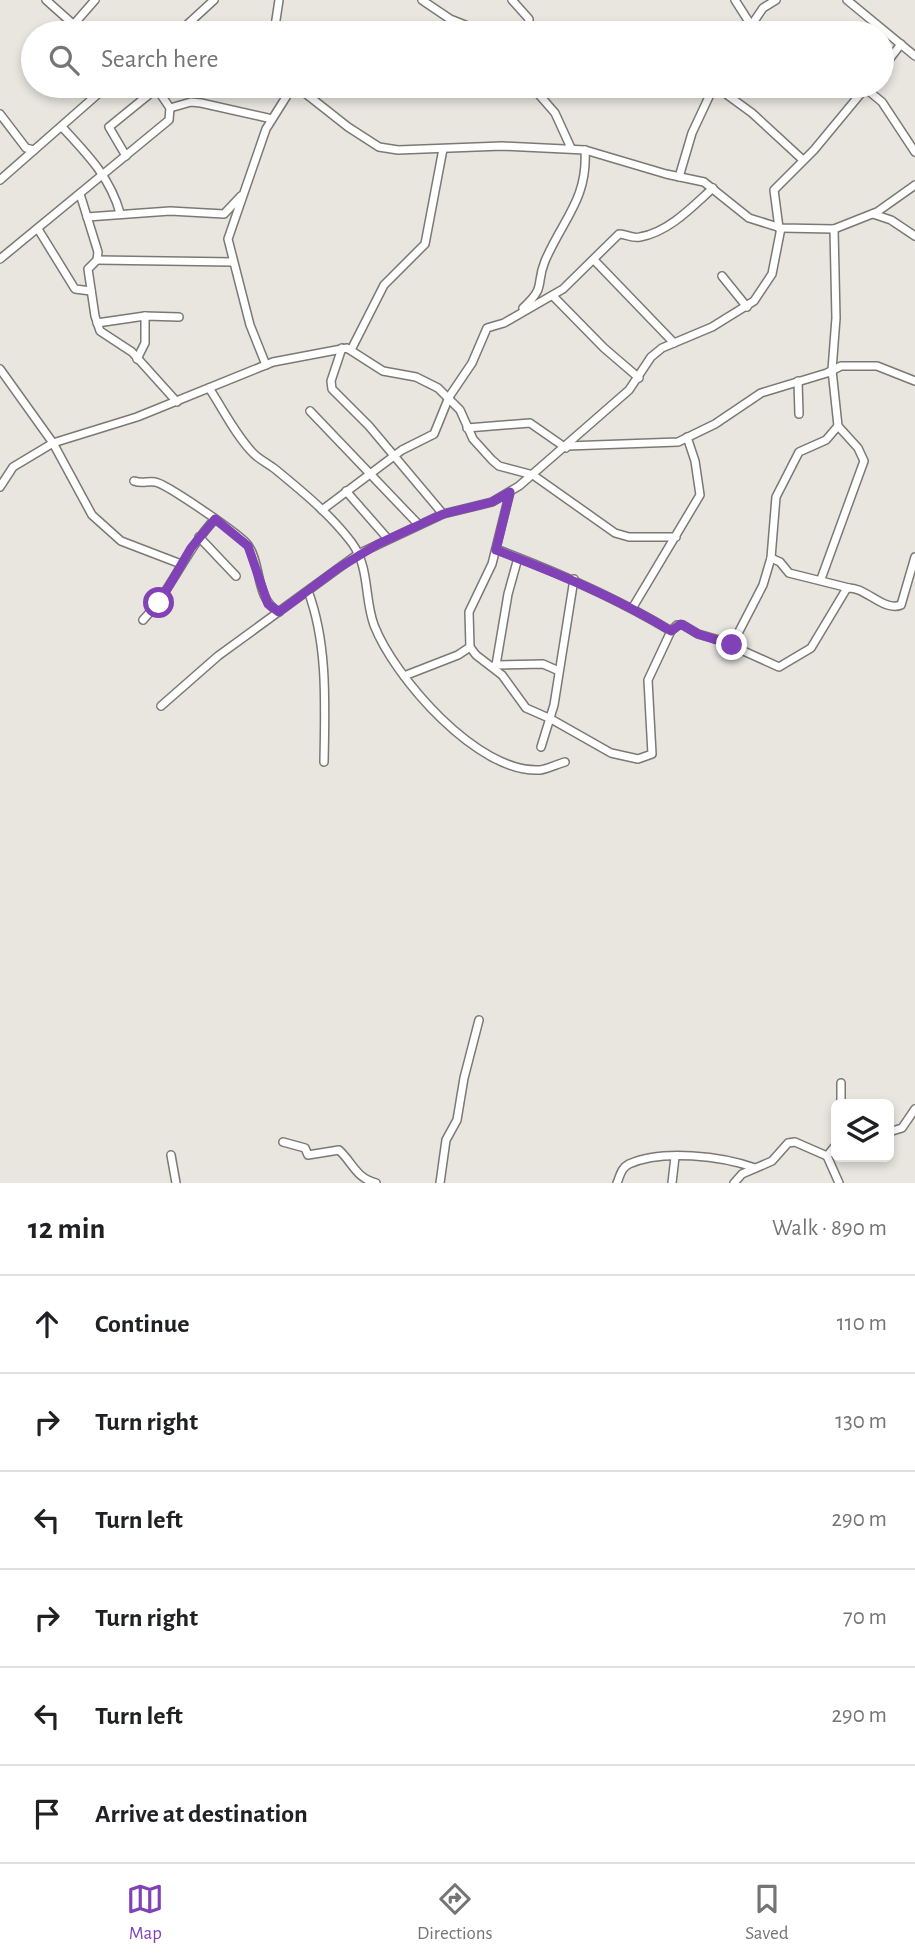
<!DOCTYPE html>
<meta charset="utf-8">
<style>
:root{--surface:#fff;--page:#f2f2f2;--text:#202124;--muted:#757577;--line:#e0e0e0;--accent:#8142b7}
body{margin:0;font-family:"Alegreya Sans",sans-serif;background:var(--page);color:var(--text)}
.controls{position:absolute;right:21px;bottom:21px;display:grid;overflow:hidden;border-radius:10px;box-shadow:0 4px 10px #0003}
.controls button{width:63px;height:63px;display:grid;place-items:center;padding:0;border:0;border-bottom:2px solid var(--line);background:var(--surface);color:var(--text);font:35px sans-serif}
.stop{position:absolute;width:21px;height:21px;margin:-16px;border:5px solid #8142b7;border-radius:50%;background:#fff}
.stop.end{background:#8142b7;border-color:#fff;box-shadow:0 2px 7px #0008}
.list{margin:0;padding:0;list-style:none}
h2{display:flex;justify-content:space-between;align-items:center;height:91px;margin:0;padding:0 28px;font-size:30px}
h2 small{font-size:23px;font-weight:400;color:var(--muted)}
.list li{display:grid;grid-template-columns:46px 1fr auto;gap:21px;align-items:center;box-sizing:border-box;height:98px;padding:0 28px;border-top:2px solid var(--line)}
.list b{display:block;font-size:26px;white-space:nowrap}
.list em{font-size:23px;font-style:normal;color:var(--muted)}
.icon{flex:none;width:38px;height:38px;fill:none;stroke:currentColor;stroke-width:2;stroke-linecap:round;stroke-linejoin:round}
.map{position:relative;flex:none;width:915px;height:1183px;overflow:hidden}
.search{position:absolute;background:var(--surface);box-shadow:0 4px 10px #0003;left:21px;right:21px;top:21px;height:77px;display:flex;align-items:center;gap:18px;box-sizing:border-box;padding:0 24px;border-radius:38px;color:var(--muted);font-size:26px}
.sheet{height:679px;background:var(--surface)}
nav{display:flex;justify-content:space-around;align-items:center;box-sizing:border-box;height:98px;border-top:2px solid var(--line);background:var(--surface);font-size:19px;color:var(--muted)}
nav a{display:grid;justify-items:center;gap:4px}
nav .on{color:var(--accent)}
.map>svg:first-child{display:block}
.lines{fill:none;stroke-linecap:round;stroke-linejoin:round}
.minor-casing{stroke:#7b7973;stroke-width:10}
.minor{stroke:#fff;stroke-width:7}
.route{stroke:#8142b7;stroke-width:9}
</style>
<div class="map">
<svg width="915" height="1183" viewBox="0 0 915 1183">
<rect width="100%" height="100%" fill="#e8e6df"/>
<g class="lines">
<g class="minor-casing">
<g id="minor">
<polyline points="46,0 83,33"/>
<polyline points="422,0 450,19 485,33"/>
<polyline points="512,0 529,19 528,33"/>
<polyline points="735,0 751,25"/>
<polyline points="847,0 915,56"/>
<polyline points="74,24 95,0"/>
<polyline points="178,33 214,0"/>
<polyline points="274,33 279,0"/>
<polyline points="746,33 763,8 776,0"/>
<polyline points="882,69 901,44"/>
<polyline points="296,86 348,127 379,147 398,150 502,146 585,150 666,174 704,182 749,218 781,228 834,229 877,212 915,185"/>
<polyline points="535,86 535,90 555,113 571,148"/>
<polyline points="715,86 752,113 803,160"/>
<polyline points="865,88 882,102 915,152"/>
<polyline points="170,108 191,102 201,103 272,119"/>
<polyline points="0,114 26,148 34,150"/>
<path d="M62 127C87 154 110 177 120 213"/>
<polyline points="126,156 109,127 157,88"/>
<polyline points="679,177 692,133 714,86"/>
<polyline points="0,180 107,86"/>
<polyline points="80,194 98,252 97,260 88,269 95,316 100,331 132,352 177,402"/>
<polyline points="873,214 891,220 915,236"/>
<polyline points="87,217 170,211 224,214 241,196"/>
<polyline points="779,228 774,190 814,150 867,86"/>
<polyline points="38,229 75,289 91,291"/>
<polyline points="0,259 169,120 170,108 155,86"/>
<polyline points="97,260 233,262"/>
<polyline points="595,261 674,343"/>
<polyline points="722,276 747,307"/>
<polyline points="553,296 604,348 639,378"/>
<path d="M523 308C547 286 535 285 545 261 563 219 588 199 585 150"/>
<polyline points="97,323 145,316 179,317"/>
<polyline points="342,348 331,381 332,389 369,426 443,514"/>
<polyline points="351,350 384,285 425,244 443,149"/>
<polyline points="137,359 145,343 145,316"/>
<polyline points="266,365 250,325 228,239 266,129 293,86"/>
<polyline points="0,369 53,443 92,515 121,541 181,564"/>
<polyline points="798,381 799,414"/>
<path d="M209 388C223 409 236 436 254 454 260 460 269 464 275 469 303 492 331 515 352 543 370 568 364 598 374 625 394 677 478 774 540 770 548 769 557 764 565 762"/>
<polyline points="310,411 419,525"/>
<polyline points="467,428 530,423 566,448"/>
<polyline points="567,446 678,442 715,424 761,393 827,373 841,366 877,366 915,381"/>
<path d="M134 481C142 484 147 481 155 482 165 483 241 535 248 545 262 565 255 599 279 612"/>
<polyline points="0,487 13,467 53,443 137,417 273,362 347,348 383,371 416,377 438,388 460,410 473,439 492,460 499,466 533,475 615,533 629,537 676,537"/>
<polyline points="346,491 388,539"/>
<path d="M510 492 492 564 469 612 470 647 476 655 502 675 526 708 551 719 611 753 638 759 652 754 648 680 671 631 677 625H683L698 634 719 640 779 667 811 648 847 588C865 586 883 612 901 605L915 557"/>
<path d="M322 510 402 450 434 434 449 397 472 363 487 328 504 323 563 289 619 234C627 234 632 239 640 237 669 232 693 206 713 188"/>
<polyline points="199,537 236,576"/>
<path d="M496 549C557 572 615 597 671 631"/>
<polyline points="771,558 780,562 789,573 849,588"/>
<polyline points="821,579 864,461 858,448 838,426"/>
<path d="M308 591C328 644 325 706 324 762"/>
<polyline points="633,607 700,495 695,461 687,437"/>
<path d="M143 620C172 589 186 550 215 519"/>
<polyline points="732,645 763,585 771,558 776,497 799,452 826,440 838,426 832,370 836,318 834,229"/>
<polyline points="495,665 543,664 559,671"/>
<polyline points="496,665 508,594 518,558"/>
<polyline points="404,676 458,655 470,647"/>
<polyline points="161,706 218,656 358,554 443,514 492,502 519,486 629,390 651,357 662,348 712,327 754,301 772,274 781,228"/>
<polyline points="541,747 554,705 574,579"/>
<polyline points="841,1083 841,1104"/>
<polyline points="836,1119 836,1140"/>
<polyline points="889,1132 902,1128 915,1109"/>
<path d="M283 1142 305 1148 308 1155 339 1150C353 1163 356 1178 376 1183"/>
<polyline points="171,1155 176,1183"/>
<polyline points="827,1156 839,1183"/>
<polyline points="440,1183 446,1140 457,1120 464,1078 479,1020"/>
<path d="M617 1183C620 1176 621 1168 629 1164 662 1149 722 1156 755 1168"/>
<polyline points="672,1183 675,1157"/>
<polyline points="734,1183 742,1174 772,1161 788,1143 795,1142 827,1156 836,1145"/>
</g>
</g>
<use href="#minor" class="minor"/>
</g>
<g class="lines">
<path class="route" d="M159 603 191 548 215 519 248 546 268 604 279 612 337 569 378 544 443 514 492 502 510 492 496 550C557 573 615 597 671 631L681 624 698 634 732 645"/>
</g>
</svg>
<div class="controls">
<button><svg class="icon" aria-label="layers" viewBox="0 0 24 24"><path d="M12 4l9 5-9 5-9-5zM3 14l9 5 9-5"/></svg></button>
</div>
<div class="stop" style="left:159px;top:603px"></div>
<div class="stop end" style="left:732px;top:645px"></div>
<div class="search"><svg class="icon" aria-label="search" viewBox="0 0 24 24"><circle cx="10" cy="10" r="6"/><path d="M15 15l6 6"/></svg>Search here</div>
</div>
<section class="sheet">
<h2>12 min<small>Walk · 890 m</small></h2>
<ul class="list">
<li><svg class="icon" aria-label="ahead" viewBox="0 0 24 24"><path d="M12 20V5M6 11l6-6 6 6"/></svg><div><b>Continue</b></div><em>110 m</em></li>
<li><svg class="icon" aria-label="right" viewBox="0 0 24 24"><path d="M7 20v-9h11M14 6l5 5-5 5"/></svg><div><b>Turn right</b></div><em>130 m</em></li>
<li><svg class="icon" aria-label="left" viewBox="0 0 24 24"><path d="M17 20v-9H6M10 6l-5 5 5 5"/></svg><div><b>Turn left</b></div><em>290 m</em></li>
<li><svg class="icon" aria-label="right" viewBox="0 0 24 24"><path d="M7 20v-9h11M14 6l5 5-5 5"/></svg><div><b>Turn right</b></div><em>70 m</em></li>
<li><svg class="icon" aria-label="left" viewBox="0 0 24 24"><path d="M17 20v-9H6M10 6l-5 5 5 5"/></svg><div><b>Turn left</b></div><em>290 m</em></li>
<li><svg class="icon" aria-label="arrive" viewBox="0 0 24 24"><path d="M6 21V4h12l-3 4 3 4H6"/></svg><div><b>Arrive at destination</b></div></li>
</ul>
</section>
<nav>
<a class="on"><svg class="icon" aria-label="map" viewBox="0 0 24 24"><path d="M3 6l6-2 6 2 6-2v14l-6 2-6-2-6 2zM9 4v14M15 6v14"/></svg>Map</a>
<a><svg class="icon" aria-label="directions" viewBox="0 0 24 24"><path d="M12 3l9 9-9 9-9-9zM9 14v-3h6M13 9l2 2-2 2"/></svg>Directions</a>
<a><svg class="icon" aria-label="saved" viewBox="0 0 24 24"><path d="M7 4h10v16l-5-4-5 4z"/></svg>Saved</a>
</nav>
